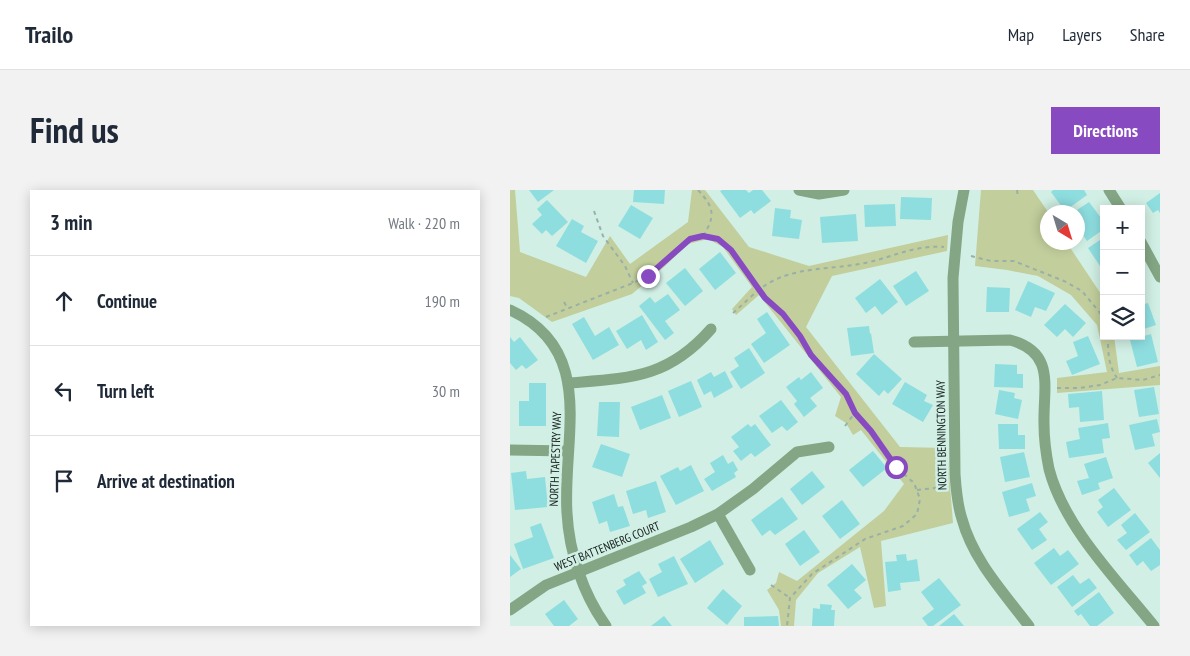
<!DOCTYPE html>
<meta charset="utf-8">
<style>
:root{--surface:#fff;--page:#f2f2f3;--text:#1f2937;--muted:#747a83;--line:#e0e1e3;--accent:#874ac0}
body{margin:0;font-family:"PT Sans Narrow",sans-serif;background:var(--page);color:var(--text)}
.controls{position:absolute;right:15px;top:15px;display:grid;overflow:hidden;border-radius:0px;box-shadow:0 2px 12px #0003}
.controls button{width:45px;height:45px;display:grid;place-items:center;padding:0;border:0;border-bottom:1px solid var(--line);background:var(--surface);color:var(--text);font:25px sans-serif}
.compass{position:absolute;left:530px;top:15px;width:45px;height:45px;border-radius:50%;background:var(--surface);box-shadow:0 2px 12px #0003;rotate:142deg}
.stop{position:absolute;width:15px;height:15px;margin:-11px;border:4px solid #874ac0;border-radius:50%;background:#fff}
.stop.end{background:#874ac0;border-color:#fff;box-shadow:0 1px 5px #0008}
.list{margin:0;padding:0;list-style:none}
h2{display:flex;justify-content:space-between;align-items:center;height:65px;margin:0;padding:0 20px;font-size:21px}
h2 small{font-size:16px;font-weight:400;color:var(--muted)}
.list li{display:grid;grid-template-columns:32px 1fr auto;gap:15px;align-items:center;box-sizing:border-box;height:90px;padding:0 20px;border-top:1px solid var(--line)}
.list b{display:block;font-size:19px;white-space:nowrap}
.list em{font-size:16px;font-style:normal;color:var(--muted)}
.icon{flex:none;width:28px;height:28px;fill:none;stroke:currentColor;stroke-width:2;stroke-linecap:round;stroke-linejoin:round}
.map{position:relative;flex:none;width:650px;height:436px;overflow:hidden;border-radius:0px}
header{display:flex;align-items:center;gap:30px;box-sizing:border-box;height:70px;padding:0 25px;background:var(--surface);border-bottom:1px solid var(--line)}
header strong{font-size:24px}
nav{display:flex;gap:28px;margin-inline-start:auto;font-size:18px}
.intro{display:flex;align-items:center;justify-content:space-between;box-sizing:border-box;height:120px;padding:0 30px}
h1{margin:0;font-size:35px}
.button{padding:12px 22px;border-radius:0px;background:var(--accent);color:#fff;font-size:18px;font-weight:700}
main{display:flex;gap:30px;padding:0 30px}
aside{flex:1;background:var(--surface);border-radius:0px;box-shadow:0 2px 12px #0003}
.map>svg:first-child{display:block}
.green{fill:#c2ce9c}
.building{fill:#8edee0}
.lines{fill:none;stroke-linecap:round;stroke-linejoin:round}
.path{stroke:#98b0a7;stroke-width:2;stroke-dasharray:4 4;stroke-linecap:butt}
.minor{stroke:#84a684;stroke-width:11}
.route{stroke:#874ac0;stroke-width:6}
.labels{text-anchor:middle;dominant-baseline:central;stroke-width:5;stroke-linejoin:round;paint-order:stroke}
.street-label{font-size:12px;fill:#141f1b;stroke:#d1efe4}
</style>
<header>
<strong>Trailo</strong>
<nav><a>Map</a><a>Layers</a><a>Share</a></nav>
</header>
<div class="intro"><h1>Find us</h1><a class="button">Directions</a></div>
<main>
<aside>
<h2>3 min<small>Walk · 220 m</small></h2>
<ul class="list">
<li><svg class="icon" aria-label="ahead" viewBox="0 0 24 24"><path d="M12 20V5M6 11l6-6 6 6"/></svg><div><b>Continue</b></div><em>190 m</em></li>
<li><svg class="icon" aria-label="left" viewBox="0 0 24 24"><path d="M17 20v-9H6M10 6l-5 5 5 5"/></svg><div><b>Turn left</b></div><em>30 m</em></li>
<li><svg class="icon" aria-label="arrive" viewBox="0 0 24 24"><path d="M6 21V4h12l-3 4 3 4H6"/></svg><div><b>Arrive at destination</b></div></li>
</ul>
</aside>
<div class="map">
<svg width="650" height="436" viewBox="0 0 650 436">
<rect width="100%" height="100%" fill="#d1efe4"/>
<g class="green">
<polygon points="0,0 5,0 10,62 76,87 100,46 120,74 178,32 182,0 195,0 239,57 299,76 438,45 437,61 322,86 296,137 390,257 437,258 443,333 371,351 376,416 364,418 350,357 308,383 286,410 284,436 271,436 269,420 257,400 266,393 269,382 287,391 374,321 394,294 351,240 343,245 336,233 325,226 331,207 249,105 226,125 222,119 242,97 213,57 198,49 178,54 154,77 122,104 42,132 9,108 0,106"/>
<polygon points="471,0 523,0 538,22 538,52 557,53 593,107 594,146 604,146 609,183 650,176 650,195 547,203 547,188 597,182 587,135 561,105 528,86 497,80 465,76"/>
</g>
<g class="building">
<polygon points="19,0 44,0 28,12"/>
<polygon points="124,0 155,0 154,14 123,12"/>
<polygon points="212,0 236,0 239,3 243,0 252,0 261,11 244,24 241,20 230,28 210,1"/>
<polygon points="543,0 574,0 577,5 555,21 541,2"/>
<polygon points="650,3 650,23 648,20 643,23 636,13"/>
<polygon points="391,7 422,8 421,30 390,29"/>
<polygon points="37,10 58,32 42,46 36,40 32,44 22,34 32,25 27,19"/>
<polygon points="579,12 594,32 594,39 577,51 568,38 568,22 564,22"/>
<polygon points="385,14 386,36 355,37 354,15"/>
<polygon points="121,15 143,28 130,49 108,36"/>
<polygon points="265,18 281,20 280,28 292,30 289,49 262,46"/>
<polygon points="346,24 348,51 312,53 310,27"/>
<polygon points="62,29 74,36 71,42 88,51 76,73 46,56"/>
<polygon points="593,48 594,49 594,82 578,58"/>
<polygon points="210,62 226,83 205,100 189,79"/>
<polygon points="175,78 193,101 175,116 156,93"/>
<polygon points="406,81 419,101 396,116 383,96"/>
<polygon points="370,89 388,112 372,125 365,116 356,123 345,108"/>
<polygon points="518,91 545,103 536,121 525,117 521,127 505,120"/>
<polygon points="477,97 500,98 499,122 476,122"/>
<polygon points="158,104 170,120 155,131 164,143 155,150 129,116 140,107 145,113"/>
<polygon points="638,113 646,135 631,140 631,115"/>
<polygon points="555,114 576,133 563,147 555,139 547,147 534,135"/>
<polygon points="257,122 280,155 254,173 241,154 256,143 247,129"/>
<polygon points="132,125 148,152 136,160 131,150 117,159 106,141"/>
<polygon points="74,127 85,146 99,137 109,155 83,170 62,134"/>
<polygon points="359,136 360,144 361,143 364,163 341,166 337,138"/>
<polygon points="641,144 648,172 627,177 620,150"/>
<polygon points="578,146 590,174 562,185 556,171 568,166 563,152"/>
<polygon points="0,147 4,152 10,147 28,170 16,179 12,175 6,180 0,173"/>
<polygon points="239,158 255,183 231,199 220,182 229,176 224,168"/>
<polygon points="364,164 392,189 378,204 374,200 369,206 346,184"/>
<polygon points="485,174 507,175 507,184 513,184 513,198 484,197"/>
<polygon points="215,181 223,197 204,208 201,201 194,205 187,190 201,182 204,187"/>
<polygon points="301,182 313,198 300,208 307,216 294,227 284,214 287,211 276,197 289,187 291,190"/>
<polygon points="181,191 192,217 169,227 158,201"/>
<polygon points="395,192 417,205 414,211 423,215 413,232 382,214"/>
<polygon points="19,193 36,193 36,236 9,236 9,211 19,211"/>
<polygon points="644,197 649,224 629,227 624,200"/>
<polygon points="489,200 505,203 504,208 512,210 508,229 485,224"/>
<polygon points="592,201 594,230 570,232 569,217 559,218 558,204"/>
<polygon points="152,205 161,228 130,240 121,217"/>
<polygon points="271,210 288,232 277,241 272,236 262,243 249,226"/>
<polygon points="89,212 110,212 109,247 87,246"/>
<polygon points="647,229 650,242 642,244 645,256 625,260 619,235"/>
<polygon points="598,233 600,248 592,249 594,263 559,268 556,252 570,249 568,238"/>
<polygon points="238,234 241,237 245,234 261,255 245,267 241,263 231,271 223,261 229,257 221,247"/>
<polygon points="488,234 508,234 508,245 515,245 515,259 489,259"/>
<polygon points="91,254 120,264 112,287 82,277"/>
<polygon points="363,261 377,278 353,297 339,280"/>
<polygon points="514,262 520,287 495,292 490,267"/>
<polygon points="650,263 650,288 638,273"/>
<polygon points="213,265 218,274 223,271 228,280 224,283 226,287 202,301 194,289 205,282 200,273"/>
<polygon points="596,267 603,288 588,293 590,299 572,305 567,291 579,288 574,274"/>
<polygon points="181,275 194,301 166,315 150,286 168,277 170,281"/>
<polygon points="16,281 17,289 35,287 38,317 5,320 1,283"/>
<polygon points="302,281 315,297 292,315 280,299"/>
<polygon points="146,291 156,322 138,328 136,320 123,324 116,301"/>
<polygon points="522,293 526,306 516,309 520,321 499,327 492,302"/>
<polygon points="604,298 621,320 598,337 587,322 593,317 588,310"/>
<polygon points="104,304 108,317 113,316 120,336 100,342 97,331 89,334 82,312"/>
<polygon points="272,307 288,329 265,345 260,340 252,346 241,330"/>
<polygon points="332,310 350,334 330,349 312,326"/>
<polygon points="530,322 538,332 529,339 537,350 522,360 507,339"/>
<polygon points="625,323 640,342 616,360 607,350 617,343 611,335"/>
<polygon points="31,333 44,368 13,379 4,354 23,347 20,337"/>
<polygon points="294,340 310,362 290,376 275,354"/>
<polygon points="641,348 650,360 650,375 641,381 633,371 627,376 619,365"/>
<polygon points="200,350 214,374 185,393 170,369"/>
<polygon points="544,358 550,366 558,360 569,374 541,395 524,373"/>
<polygon points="396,364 397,371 407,369 410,391 390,393 391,400 378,402 375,372 387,371 386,365"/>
<polygon points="0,365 11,379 0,387"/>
<polygon points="164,366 178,394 148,407 139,389 152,382 148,374"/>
<polygon points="342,374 356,390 344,400 352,408 338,419 317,395"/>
<polygon points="129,381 137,393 132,396 136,403 114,415 106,401 116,395 113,390"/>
<polygon points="563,385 570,394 579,388 587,398 562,417 547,397"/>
<polygon points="429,388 451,415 423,436 418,436 412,428 424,419 411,402"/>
<polygon points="213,399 232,416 217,435 197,418"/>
<polygon points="589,402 604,423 587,436 580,436 571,424 568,426 564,421"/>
<polygon points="54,410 68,429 59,436 44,436 35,424"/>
<polygon points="310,414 322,415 321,420 325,420 324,436 302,436 303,418 310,419"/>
<polygon points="444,424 454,436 429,436"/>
<polygon points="154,426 162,436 141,436"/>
<polygon points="268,426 269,436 234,436 234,427"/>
</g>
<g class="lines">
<g class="path">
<path d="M188 0C204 17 206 26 193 46"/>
<polyline points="507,0 508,7"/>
<polyline points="84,21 93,46 115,76 123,93"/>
<polyline points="461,66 481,71 504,71 554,91 572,101 590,123 594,133"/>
<polyline points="54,112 58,119"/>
<path d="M223 123C237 111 251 95 269 88 296 77 326 79 355 73 383 67 404 55 434 57"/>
<polyline points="36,127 123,93 138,86 180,49 193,46 208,49 221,60 255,108 273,124 291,146 301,165 335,203 345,223 361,241 386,277 404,293 410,309 407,324 393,336 355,349 302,384 280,408 277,436"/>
<path d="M598 146C598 162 598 175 607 188"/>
<polyline points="547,198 570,198 590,195 607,188 633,190 650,185"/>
<polyline points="335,236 344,224"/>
<polyline points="407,300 434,297"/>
<polyline points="261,395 280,408"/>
</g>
<g class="minor">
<polyline points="289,0 309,4 334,0"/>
<path d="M454 0 448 32 443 88 445 284C446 299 447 314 452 329 463 370 494 403 519 436"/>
<polyline points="599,0 611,19"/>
<polyline points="631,52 650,87"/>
<path d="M0 120C88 160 52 249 57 323 59 362 73 404 96 436"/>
<path d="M404 152 500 150C546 162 533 197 534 234 534 249 536 264 539 279 554 337 607 390 644 436"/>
<path d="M59 193C121 188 158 188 201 139"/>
<polyline points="0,260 58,261"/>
<polyline points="208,324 240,380"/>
<polyline points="0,420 36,395 181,337 208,324 243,299 287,262 319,257"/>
</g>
</g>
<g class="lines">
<polyline class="route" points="138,86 180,49 193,46 208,49 221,60 255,108 273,124 290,146 301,165 336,204 345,223 361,241 386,277"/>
</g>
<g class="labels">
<g class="street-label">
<text transform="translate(431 245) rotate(-91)">NORTH BENNINGTON WAY</text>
<text transform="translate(45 269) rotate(-88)">NORTH TAPESTRY WAY</text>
<text transform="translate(97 356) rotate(-22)">WEST BATTENBERG COURT</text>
</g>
</g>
</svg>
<div class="controls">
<button>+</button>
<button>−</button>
<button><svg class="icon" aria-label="layers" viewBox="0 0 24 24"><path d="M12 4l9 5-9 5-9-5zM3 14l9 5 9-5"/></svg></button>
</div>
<svg class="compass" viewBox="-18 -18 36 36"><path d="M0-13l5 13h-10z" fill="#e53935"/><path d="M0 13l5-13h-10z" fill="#747a83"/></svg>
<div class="stop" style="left:386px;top:277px"></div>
<div class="stop end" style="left:138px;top:86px"></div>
</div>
</main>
